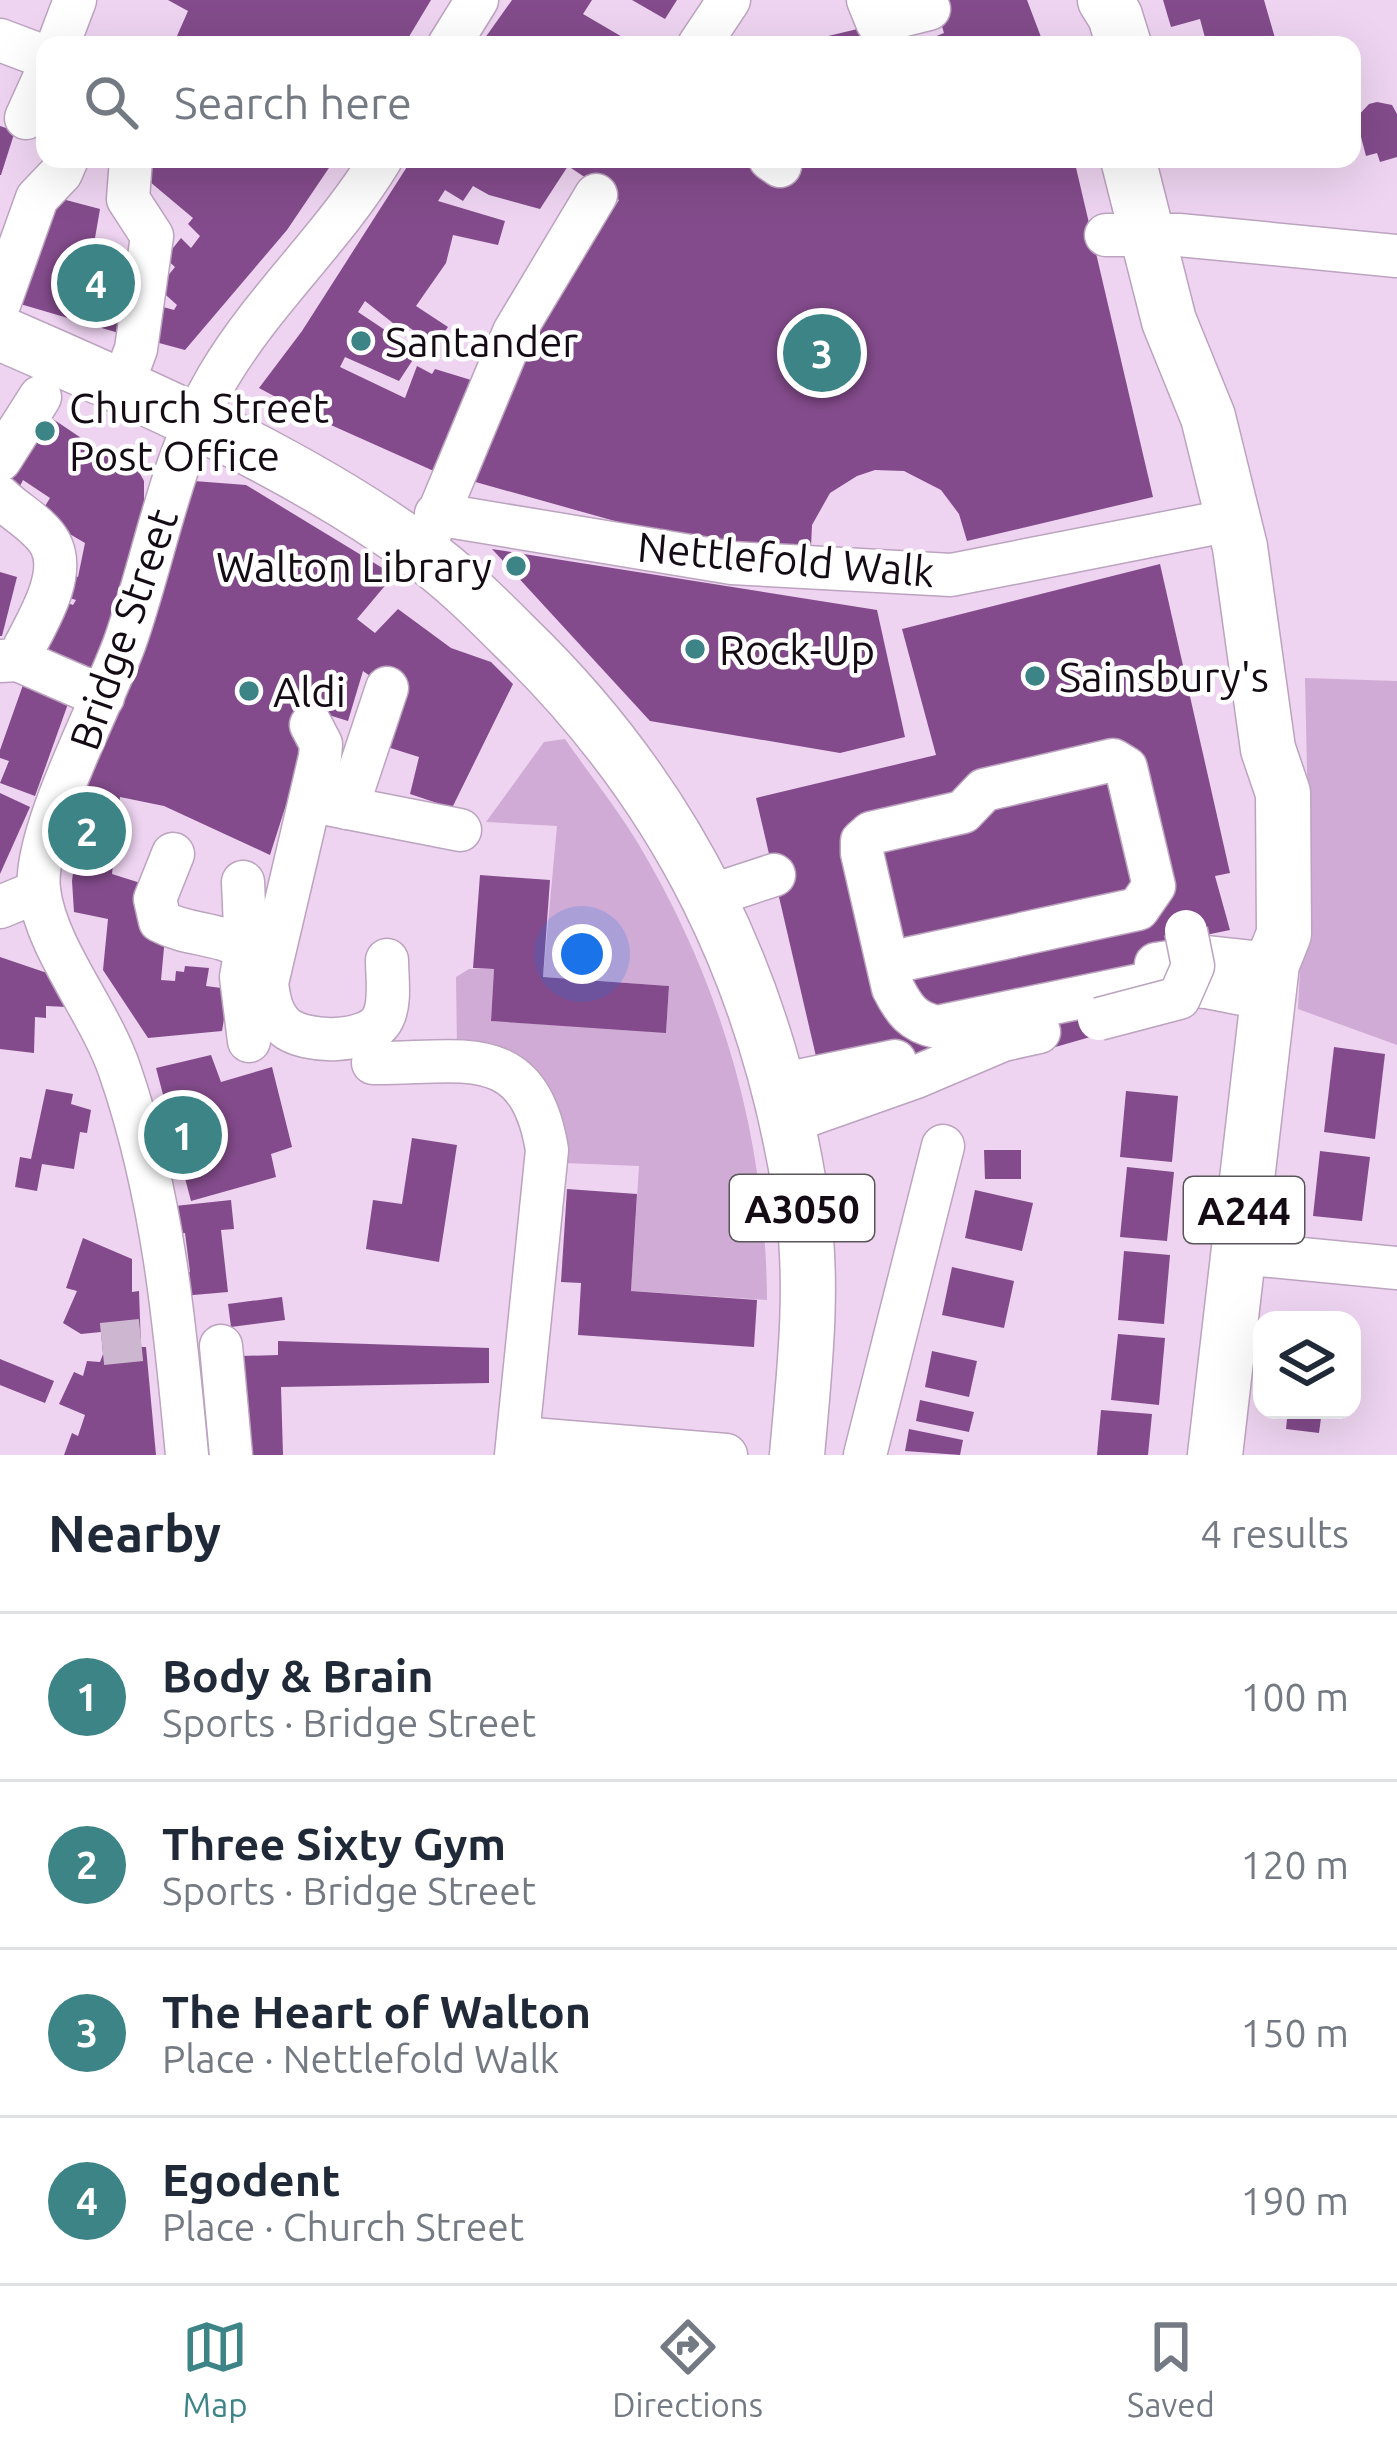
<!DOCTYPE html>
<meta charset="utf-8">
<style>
:root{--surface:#fff;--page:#f6f6f7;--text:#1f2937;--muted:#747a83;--line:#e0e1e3;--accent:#3c8486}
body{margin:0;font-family:Ubuntu,sans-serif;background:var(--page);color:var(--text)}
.controls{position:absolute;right:36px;bottom:36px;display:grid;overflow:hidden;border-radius:24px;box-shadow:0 12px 48px #0002}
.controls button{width:108px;height:108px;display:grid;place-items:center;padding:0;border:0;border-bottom:3px solid var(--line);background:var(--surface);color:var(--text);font:60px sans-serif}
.you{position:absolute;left:582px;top:954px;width:42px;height:42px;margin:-30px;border:9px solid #fff;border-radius:50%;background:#1a73e8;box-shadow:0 0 0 18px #1a73e833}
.badge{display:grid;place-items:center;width:78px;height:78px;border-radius:50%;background:var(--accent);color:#fff;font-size:39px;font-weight:700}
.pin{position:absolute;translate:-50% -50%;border:6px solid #fff;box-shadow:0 3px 12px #0006}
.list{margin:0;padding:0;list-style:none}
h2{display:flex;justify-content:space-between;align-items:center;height:156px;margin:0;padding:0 48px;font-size:51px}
h2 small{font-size:39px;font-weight:400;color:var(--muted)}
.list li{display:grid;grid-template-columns:78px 1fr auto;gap:36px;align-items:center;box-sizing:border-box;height:168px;padding:0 48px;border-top:3px solid var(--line)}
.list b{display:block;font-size:45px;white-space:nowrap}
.list p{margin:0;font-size:39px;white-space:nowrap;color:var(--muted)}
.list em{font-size:39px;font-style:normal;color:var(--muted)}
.icon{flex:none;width:66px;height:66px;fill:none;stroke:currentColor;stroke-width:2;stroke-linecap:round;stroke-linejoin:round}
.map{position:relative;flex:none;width:1397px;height:1455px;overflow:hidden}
.search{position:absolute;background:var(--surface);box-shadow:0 12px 48px #0002;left:36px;right:36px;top:36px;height:132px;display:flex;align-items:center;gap:30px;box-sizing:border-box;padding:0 42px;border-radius:24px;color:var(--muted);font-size:45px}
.sheet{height:828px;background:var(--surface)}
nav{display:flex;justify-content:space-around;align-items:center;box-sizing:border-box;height:168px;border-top:3px solid var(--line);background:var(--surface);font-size:33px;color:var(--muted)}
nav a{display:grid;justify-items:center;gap:6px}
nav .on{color:var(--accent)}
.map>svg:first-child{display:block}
.green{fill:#d0abd5}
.building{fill:#834b8b}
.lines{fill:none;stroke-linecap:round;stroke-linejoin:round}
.minor-tunnel{stroke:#cdb6d0;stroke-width:42;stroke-dasharray:42 21;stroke-linecap:butt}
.minor-casing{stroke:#bca3bf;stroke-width:45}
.major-casing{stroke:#bca3bf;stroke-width:57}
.minor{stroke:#fff;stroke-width:42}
.major{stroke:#fff;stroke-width:54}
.minor-bridge-casing{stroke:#bca3bf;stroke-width:45;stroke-linecap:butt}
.minor-bridge{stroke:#fff;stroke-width:42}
.poi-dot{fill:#3c8486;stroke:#fff;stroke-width:4.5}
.labels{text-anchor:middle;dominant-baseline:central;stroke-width:9;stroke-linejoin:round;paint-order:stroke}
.shield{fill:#fff;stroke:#5a545b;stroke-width:3}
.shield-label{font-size:39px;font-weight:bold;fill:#140b15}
.poi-label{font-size:42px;fill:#140b15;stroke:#fff;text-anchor:start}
.street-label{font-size:42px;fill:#140b15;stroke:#fff}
</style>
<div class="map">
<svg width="1397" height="1455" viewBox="0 0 1397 1455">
<rect width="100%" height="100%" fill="#eed4f1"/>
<g class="green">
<polygon points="1305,678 1397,681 1397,1045 1298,1009 1308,816"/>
<path d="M565 739C589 774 617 808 639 845 722 984 766 1138 767 1300L631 1291 639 1166 564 1163 559 1116 457 1049 456 977 469 969H494L491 1021 666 1032 669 986 543 977 557 826 486 822 544 742Z"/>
</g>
<g class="building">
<polygon points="168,0 431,0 404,45 173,45 188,11"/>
<polygon points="512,0 592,0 583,14 636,45 480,45"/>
<polygon points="632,0 677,0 665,19"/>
<polygon points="934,0 1027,0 1044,45 914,45 944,33"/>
<polygon points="1163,0 1264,0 1277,45 1207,45 1200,19 1171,27"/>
<polygon points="870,26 876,45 799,45 799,43"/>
<polygon points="1377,102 1392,105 1397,114 1397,157 1380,162 1377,153 1366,156 1356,118 1369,104"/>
<polygon points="0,126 15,131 1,175 0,175"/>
<polygon points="148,159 335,159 287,230 185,350 148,340 156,305 174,310 177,305 158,288 175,267 165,258 181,238 191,248 200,236 188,224 193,218 137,171"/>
<polygon points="412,159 1074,159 1153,497 967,541 959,514 941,490 904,471 875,470 857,476 830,493 812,525 811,547 672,537 472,481 531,338 619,200 568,166 540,209 489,195 473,186 463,201 445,190 438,201 505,221 498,245 453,235 446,263 416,306 448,327 435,345 407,326 403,331 365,301 358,312 418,352 399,381 345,357 340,367 405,398 417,366 432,374 435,369 471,380 436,472 313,417 259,388 302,331"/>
<polygon points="47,195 100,209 95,238 113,244 108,268 141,275 129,336 10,301"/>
<polygon points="38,409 111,458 137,468 144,481 144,506 124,588 95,669 44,649 62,601 73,605 76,600 63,596 70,574 78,577 85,543 39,516 50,498 23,480 20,486 0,472"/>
<polygon points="194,481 246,485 394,575 357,619 375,633 398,609 451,648 491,662 513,684 452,808 410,794 419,757 381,745 398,696 363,671 348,721 316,711 270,855 164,806 120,797 112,874 150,886 144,935 165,937 161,980 175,981 176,971 184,972 185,966 209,968 206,986 229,989 222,1031 148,1038 103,970 108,919 74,912 72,881 84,785"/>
<polygon points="492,549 877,610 905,737 840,753 650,721"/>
<polygon points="1160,564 1230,873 1215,876 1230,930 1196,937 1209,1003 919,1086 818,1065 756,798 936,755 902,629"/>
<polygon points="0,572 17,577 2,636 0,636"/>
<polygon points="23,685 69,701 35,796 0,783 9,761 0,758 0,750"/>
<polygon points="0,793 30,807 0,874"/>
<polygon points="480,875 550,880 543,977 669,986 666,1033 491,1021 494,969 473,968"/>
<polygon points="0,957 53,975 67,1007 46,1006 46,1018 35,1017 34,1053 0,1049"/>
<polygon points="1334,1047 1385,1054 1375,1139 1324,1132"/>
<polygon points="211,1055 221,1082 272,1067 292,1147 271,1154 276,1177 191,1201 156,1068"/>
<polygon points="46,1089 73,1094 71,1104 91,1110 87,1133 80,1132 74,1169 42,1164 37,1191 15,1187 20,1157 31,1159"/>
<polygon points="1126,1091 1178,1096 1172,1162 1120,1157"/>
<polygon points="412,1138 457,1145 439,1262 366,1249 373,1200 402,1204"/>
<polygon points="984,1150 1021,1150 1021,1179 985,1179"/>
<polygon points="1320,1151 1370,1157 1362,1221 1313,1216"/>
<polygon points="1127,1167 1174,1172 1167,1241 1120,1237"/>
<polygon points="567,1189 637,1194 631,1291 757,1300 754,1347 578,1335 581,1283 561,1282"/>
<polygon points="975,1190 1033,1203 1022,1251 965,1238"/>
<polygon points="231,1200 234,1229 221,1230 228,1292 182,1296 179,1273 190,1272 185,1233 178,1234 175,1206"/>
<polygon points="83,1238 132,1259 132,1292 139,1291 141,1347 146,1347 156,1455 64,1455 72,1433 78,1436 85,1415 59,1404 74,1372 83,1376 87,1361 100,1362 103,1354 101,1332 81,1334 63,1323 77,1291 66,1288"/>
<polygon points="1124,1251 1170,1255 1164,1324 1118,1320"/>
<polygon points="952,1267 1014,1281 1004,1328 942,1315"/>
<polygon points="282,1297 285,1320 231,1327 228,1304"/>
<polygon points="1118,1334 1165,1338 1159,1405 1111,1400"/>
<polygon points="278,1341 489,1348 489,1383 281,1387 283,1455 243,1455 241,1356 278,1355"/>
<polygon points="932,1351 977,1361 969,1397 925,1387"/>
<polygon points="0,1359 54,1381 45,1403 0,1385"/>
<polygon points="920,1400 974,1412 969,1432 916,1421"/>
<polygon points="1101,1410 1152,1414 1148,1455 1097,1455"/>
<polygon points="1288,1410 1322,1410 1319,1433 1286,1429"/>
<polygon points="909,1429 963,1440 960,1455 905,1451"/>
</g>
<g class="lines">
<polyline class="minor-tunnel" points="102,1344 141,1340"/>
<g class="minor-casing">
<g id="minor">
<polyline points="868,0 877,22 929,9"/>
<polyline points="0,40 45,57"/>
<polyline points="58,45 75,0"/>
<polyline points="449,45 477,0"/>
<polyline points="699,45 729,0"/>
<polyline points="26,118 45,76"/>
<polyline points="770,159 780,166"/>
<polyline points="1106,235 1179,235 1397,256"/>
<polyline points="0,302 37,198 61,173 67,159"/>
<polyline points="121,389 136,349 152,236 128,199 131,159"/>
<polyline points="0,460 40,397"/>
<path d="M0 497C15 512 39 524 50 543 69 577 32 629 18 660L0 661"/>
<polyline points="436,514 732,563 951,575 1206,525"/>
<polyline points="427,541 514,332 596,195"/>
<polyline points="18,660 103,697"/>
<path d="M311 725 321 744 320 757 267 983C269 1000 272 1016 285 1027 305 1044 370 1045 383 1018 391 1002 387 978 387 960"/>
<polyline points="332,805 460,830"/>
<polyline points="347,808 387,688"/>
<path d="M173 854 155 899 160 921C188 936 218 932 246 949"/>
<polyline points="243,882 246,949 241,977 249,1041"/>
<polyline points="710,896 774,875"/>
<polyline points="0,907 39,891"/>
<path d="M888 963 1138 909 1154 886 1126 768 1113 760 984 790 963 812 871 833 862 841V853L893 988C904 1010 913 1022 937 1027L1150 983 1206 987 1268 999"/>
<polyline points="1156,964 1205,957 1272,964"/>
<path d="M373 1063C460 1064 529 1038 547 1150L516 1455"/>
<polyline points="778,1085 895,1061"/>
<polyline points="786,1123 916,1077 1003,1040 1039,1032"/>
<polyline points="1239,1253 1397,1268"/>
<polyline points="221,1346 231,1455"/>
<polyline points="520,1438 726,1455"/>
<path d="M187 1455C175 1325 163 1196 120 1071 100 1011 46 949 39 890 32 834 104 701 125 642 156 554 170 458 218 377 264 299 334 237 381 159"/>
<polyline points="865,1455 943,1146"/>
</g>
</g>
<g class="major-casing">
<g id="major">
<polyline points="1105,0 1115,16 1124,45"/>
<polyline points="1128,159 1169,321 1208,417 1240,547 1268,749 1283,793 1284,934 1272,964 1215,1455"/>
<path d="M0 333C140 394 296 461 419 551 454 576 484 606 514 636 679 795 770 983 803 1210 814 1290 804 1375 797 1455"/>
</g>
</g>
<use href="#minor" class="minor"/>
<use href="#major" class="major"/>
<g class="minor-bridge-casing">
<polyline id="minor-bridge" points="1099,1019 1179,998 1193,966 1186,931"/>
</g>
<use href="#minor-bridge" class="minor-bridge"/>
</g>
<g class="poi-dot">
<circle cx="361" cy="341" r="12"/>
<circle cx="45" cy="431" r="12"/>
<circle cx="516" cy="566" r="12"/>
<circle cx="695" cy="649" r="12"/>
<circle cx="1035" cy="676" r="12"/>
<circle cx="249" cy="691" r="12"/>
</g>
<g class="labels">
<g class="shield">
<rect x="730" y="1175" width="144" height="66" rx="9"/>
<rect x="1184" y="1177" width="120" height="66" rx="9"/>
</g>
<g class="shield-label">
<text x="802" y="1208">A3050</text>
<text x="1244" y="1210">A244</text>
</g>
<g class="poi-label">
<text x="385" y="341">Santander</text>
<text x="69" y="407">Church Street<tspan x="69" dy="48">Post Office</tspan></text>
<text x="492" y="566" text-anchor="end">Walton Library</text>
<text x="719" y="649">Rock-Up</text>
<text x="1059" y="676">Sainsbury's</text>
<text x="273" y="691">Aldi</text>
</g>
<g class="street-label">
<text transform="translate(786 559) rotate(5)">Nettlefold Walk</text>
<text transform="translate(123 629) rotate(-71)">Bridge Street</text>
</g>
</g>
</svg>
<div class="controls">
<button><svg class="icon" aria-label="layers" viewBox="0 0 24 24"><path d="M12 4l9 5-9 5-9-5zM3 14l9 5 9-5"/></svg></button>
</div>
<div class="you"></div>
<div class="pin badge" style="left:183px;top:1135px">1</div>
<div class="pin badge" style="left:87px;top:831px">2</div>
<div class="pin badge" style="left:822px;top:353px">3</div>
<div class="pin badge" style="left:96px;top:283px">4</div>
<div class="search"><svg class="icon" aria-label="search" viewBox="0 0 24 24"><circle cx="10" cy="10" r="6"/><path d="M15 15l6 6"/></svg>Search here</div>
</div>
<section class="sheet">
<h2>Nearby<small>4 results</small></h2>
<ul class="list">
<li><span class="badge">1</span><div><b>Body &amp; Brain</b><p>Sports · Bridge Street</p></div><em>100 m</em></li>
<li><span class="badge">2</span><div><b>Three Sixty Gym</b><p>Sports · Bridge Street</p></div><em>120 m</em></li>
<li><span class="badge">3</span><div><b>The Heart of Walton</b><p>Place · Nettlefold Walk</p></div><em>150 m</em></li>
<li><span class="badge">4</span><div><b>Egodent</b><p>Place · Church Street</p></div><em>190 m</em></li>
</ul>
</section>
<nav>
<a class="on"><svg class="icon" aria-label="map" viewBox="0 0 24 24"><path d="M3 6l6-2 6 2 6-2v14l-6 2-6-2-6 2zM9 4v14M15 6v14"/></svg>Map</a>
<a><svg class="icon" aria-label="directions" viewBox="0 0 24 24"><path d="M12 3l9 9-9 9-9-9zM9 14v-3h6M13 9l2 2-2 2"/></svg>Directions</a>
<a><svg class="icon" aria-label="saved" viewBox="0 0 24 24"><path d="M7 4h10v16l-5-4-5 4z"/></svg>Saved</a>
</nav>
